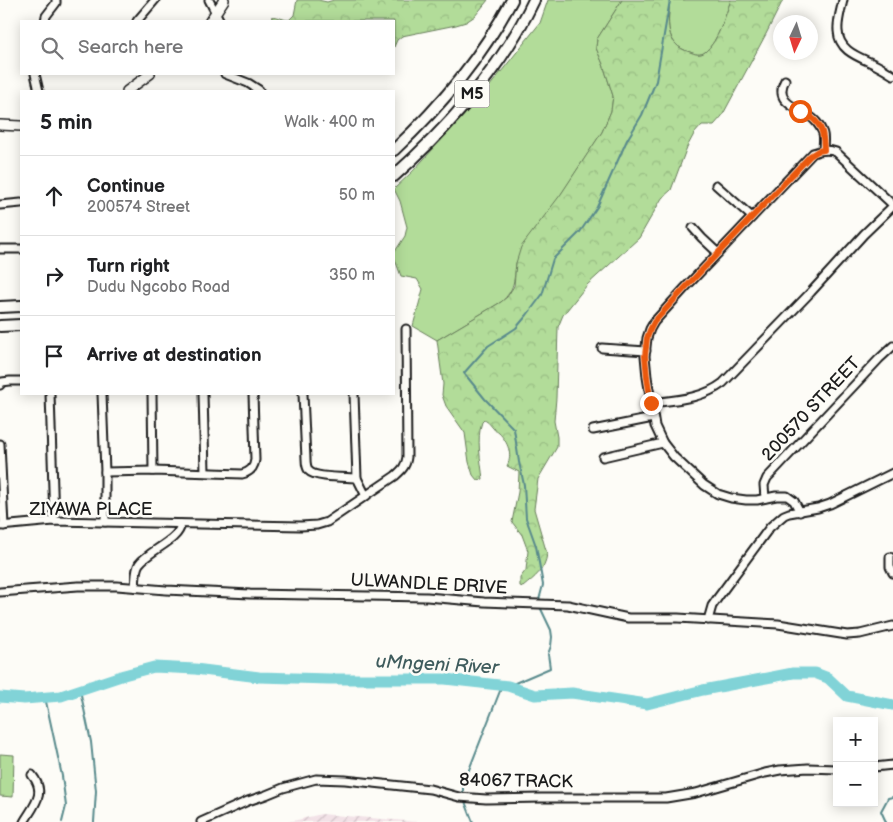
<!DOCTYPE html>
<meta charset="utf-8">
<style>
:root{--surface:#fff;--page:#f2f2f2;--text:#202124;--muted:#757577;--line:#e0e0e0}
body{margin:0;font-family:"Balsamiq Sans",sans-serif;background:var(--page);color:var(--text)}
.controls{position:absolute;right:15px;bottom:15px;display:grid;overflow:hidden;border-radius:0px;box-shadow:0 2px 12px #0003}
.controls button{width:45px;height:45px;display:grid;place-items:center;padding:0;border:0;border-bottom:1px solid var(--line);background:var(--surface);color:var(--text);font:25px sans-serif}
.compass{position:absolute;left:773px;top:15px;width:45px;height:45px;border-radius:50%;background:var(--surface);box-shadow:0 2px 12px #0003;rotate:184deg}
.stop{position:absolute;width:15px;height:15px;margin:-11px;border:4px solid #ea580c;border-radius:50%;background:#fff}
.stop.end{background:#ea580c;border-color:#fff;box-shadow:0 1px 5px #0008}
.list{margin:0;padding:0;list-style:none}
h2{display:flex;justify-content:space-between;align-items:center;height:65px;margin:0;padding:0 20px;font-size:21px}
h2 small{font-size:16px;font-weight:400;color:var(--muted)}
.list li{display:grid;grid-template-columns:32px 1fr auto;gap:15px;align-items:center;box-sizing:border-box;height:80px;padding:0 20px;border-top:1px solid var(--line)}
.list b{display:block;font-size:19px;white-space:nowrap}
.list p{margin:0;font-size:16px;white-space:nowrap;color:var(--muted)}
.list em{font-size:16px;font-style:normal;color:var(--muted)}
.icon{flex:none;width:28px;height:28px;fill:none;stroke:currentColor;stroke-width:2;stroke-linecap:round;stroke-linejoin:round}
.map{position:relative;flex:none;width:893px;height:822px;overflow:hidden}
.search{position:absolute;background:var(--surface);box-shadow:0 2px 12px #0003;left:20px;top:20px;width:375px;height:55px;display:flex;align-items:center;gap:12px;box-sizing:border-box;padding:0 18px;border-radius:0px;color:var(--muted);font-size:19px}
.panel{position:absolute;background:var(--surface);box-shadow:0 2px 12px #0003;left:20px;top:90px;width:375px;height:305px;border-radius:0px}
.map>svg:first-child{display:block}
.industrial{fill:url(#industrial-furrows)}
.grass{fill:#b2dc99;stroke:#677c5a}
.forest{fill:url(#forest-crowns);stroke:#677c5a}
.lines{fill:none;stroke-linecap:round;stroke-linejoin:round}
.stream{stroke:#598a8c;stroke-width:2}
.river{stroke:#81d3d7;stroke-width:11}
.minor-casing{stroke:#1c1c1c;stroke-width:11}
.tertiary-casing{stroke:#1c1c1c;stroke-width:12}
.primary-casing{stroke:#1c1c1c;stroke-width:14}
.minor{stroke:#fdfcf7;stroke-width:7}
.tertiary{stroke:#fdfcf7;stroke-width:9}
.primary{stroke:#fdfcf7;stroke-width:10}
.route{stroke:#ea580c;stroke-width:6}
.labels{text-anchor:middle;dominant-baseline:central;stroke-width:5;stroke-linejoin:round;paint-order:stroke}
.shield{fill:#fdfcf7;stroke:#605f5e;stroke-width:1}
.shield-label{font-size:16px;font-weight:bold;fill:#1c1c1c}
.street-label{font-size:18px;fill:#1c1c1c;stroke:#fdfcf7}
.water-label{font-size:19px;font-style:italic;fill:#3f5c5d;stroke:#fdfcf7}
</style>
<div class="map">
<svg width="893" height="822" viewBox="0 0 893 822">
<defs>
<pattern id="industrial-furrows" width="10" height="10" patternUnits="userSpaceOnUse" patternTransform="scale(1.25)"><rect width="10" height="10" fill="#f2e2e7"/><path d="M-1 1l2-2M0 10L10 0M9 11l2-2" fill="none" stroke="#cfc1c6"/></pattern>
<pattern id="forest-crowns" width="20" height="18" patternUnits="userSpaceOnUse" patternTransform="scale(1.25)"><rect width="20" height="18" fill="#b2dc99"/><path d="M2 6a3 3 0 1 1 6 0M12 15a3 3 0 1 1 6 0" fill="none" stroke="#98bc83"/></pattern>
</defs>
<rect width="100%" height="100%" fill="#fdfcf7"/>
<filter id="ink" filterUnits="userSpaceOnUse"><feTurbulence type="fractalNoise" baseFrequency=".02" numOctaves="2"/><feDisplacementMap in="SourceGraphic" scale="10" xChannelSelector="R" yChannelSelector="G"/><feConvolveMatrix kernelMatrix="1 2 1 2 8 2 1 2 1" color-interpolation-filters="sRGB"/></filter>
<g filter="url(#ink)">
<polygon class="industrial" points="321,814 419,822 289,822"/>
<g class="grass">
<path d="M548 0H622L597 39 596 48 603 64 613 96 611 111 602 132 516 263C514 280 515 290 501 302L437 340 413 326 423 289 417 279 401 276 394 257V253L405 236 407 227 400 201 394 189 413 171 485 92 540 23Z"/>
<path d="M670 0H731C725 16 718 42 705 52 700 56 695 54 690 52 664 45 668 21 670 0Z"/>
<polygon points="0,754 14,755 13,797 0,796"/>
</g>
<g class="forest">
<path d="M297 0H318L327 2 334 0H488L475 16 466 22 456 25 402 36 397 40 394 47V21H275L271 17C277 15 282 20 289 20L294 15Z"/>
<path d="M622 0H670C668 21 664 45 690 52 695 54 700 56 705 52 718 42 725 16 731 0H783L766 34 722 116 714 125H702L694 134 687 147 671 190 662 198 639 238 587 285 563 315 558 327 556 398 554 421 557 437V447L538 479 534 509 547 554C545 570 535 577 523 587L520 586V578L526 570 528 551 522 535 512 522 518 492 519 472 507 466C513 455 508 442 499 433 494 429 497 433 493 428 490 425 489 422 484 420L482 422C476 438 481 462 483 479L477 480 473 475 469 462 465 433 446 406 442 395 443 384 437 340 501 302 507 297 514 286 516 263 521 247 561 194 592 147 602 132 611 111 613 96 603 64 596 48 597 39Z"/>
</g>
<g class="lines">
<g class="stream">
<polyline points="539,600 543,585 536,546 526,518 524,485 519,462 514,429 485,399 464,373 488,346 516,328 527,315 542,295 553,259 580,232 597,207 627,140 642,115 656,81 670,0"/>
<polyline points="508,686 550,668 548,654 551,646 552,637 551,630 541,609"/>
<polyline points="80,690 91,742 96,791 94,822"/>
<polyline points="45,697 62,776 66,806 62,822"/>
<polyline points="463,794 463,785 502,686"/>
<polyline points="464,799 473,822"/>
<polyline points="886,822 881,811 888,798 893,797"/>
</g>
<polyline class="river" points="0,697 24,699 61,696 124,675 154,667 195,669 259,677 329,679 445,679 508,686 535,695 572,693 647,704 703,690 793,673 815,673 828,678 847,696 893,705"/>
<g class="minor-casing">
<g id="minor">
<polyline points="209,0 220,21"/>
<path d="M843 0C841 10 837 21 838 31 839 52 860 57 876 65 882 68 887 71 893 75"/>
<polyline points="45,21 46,16 56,3 56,0"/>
<polyline points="137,21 155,0"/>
<polyline points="35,74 39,91"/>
<polyline points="225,74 248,83 259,90 256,91"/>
<path d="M785 80C774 101 794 107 809 116 814 118 820 126 822 131 825 136 823 144 823 150"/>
<polyline points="716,185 752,217"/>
<polyline points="0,205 21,203"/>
<polyline points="693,228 702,238 718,253"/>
<polyline points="0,249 21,249"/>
<polyline points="602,348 646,351"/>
<polyline points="0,385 2,382 10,381 21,381"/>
<polyline points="50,394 54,521"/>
<polyline points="102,394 105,472 105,522"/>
<polyline points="152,394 153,471"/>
<polyline points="203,394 205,472"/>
<path d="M303 394 306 459C306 463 306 467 309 471 315 478 347 477 357 478"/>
<polyline points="354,394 357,478 366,496"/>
<path d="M651 403C677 400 702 399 723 383L811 292 864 234 893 206"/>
<polyline points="593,430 653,418"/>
<polyline points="0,444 4,526"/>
<polyline points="603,457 663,443"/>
<path d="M105 472 153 471 242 474C250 472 254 468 255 460L253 394"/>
<polyline points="765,498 764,485 767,478 879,359 893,346"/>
<path d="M800 512 794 501 787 496H776L757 500H746L731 498 718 494 704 485 674 457 663 443 655 426 647 377 645 356 647 338 650 329 654 322 684 289 813 153C821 150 828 149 836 152L893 205"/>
<path d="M0 526 54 521 301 526 317 525 327 522 395 476C402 470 406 466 407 457L406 329"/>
<polyline points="890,557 890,567 893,573"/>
<path d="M135 587C136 580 135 570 139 564 149 550 179 541 181 524"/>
<polyline points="0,592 78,586 117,586 166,590 250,594 427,597 484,602 568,605 628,618 678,618 778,624 847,635 860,634 893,626"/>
<polyline points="708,620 712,606 719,596 770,527 784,515 789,513 818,508 830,504 893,473"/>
<polyline points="874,767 893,765"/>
<path d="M24 822C34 805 47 793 32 775"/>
<polyline points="201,822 248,801 266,795 283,788 316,779 345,780 430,789 459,797 486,799 541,798 666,798 696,793 765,773 780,770 808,768 837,769"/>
</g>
</g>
<g class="tertiary-casing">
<g id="tertiary">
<polyline points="210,21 224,0"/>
<polyline points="127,91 150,74"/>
<polyline points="0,125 21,126"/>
</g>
</g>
<g class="primary-casing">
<g id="primary">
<path d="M394 150C440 107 482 56 512 0"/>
<path d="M394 176C449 127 502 67 534 0"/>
<polyline points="0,307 21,306"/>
<polyline points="0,326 21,325"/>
</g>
</g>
<use href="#minor" class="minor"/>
<use href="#tertiary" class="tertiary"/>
<use href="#primary" class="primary"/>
</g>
</g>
<g class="lines" filter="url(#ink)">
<path class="route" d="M651 403 647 377 645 356 647 338 650 330 654 322 684 289 810 156 818 151 824 150C823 136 824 127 811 117 808 115 803 113 800 111"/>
</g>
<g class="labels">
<rect class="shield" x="454.5" y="80.5" width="35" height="27" rx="4"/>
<g class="shield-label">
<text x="472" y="94">M5</text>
</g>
<g class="street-label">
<text transform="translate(811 409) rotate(-47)">200570 STREET</text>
<text x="91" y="509">ZIYAWA PLACE</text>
<text transform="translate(429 584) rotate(3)">ULWANDLE DRIVE</text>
<text transform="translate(516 781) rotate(1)">84067 TRACK</text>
</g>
<g class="water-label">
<text transform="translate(437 665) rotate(3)">uMngeni River</text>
</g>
</g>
</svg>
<div class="controls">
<button>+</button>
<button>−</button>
</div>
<svg class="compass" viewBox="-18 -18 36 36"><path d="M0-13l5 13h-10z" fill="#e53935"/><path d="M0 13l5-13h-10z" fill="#757577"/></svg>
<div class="stop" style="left:800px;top:111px"></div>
<div class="stop end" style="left:651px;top:403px"></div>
<div class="search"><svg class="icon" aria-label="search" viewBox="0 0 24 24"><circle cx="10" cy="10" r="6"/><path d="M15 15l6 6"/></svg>Search here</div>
<section class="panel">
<h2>5 min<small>Walk · 400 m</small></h2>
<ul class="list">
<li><svg class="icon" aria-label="ahead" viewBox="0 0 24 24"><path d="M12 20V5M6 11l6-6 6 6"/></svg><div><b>Continue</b><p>200574 Street</p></div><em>50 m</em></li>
<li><svg class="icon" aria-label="right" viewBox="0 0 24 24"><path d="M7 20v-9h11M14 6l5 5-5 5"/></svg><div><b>Turn right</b><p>Dudu Ngcobo Road</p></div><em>350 m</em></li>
<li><svg class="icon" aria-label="arrive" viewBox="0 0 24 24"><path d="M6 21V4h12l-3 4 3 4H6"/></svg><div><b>Arrive at destination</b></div></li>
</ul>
</section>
</div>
